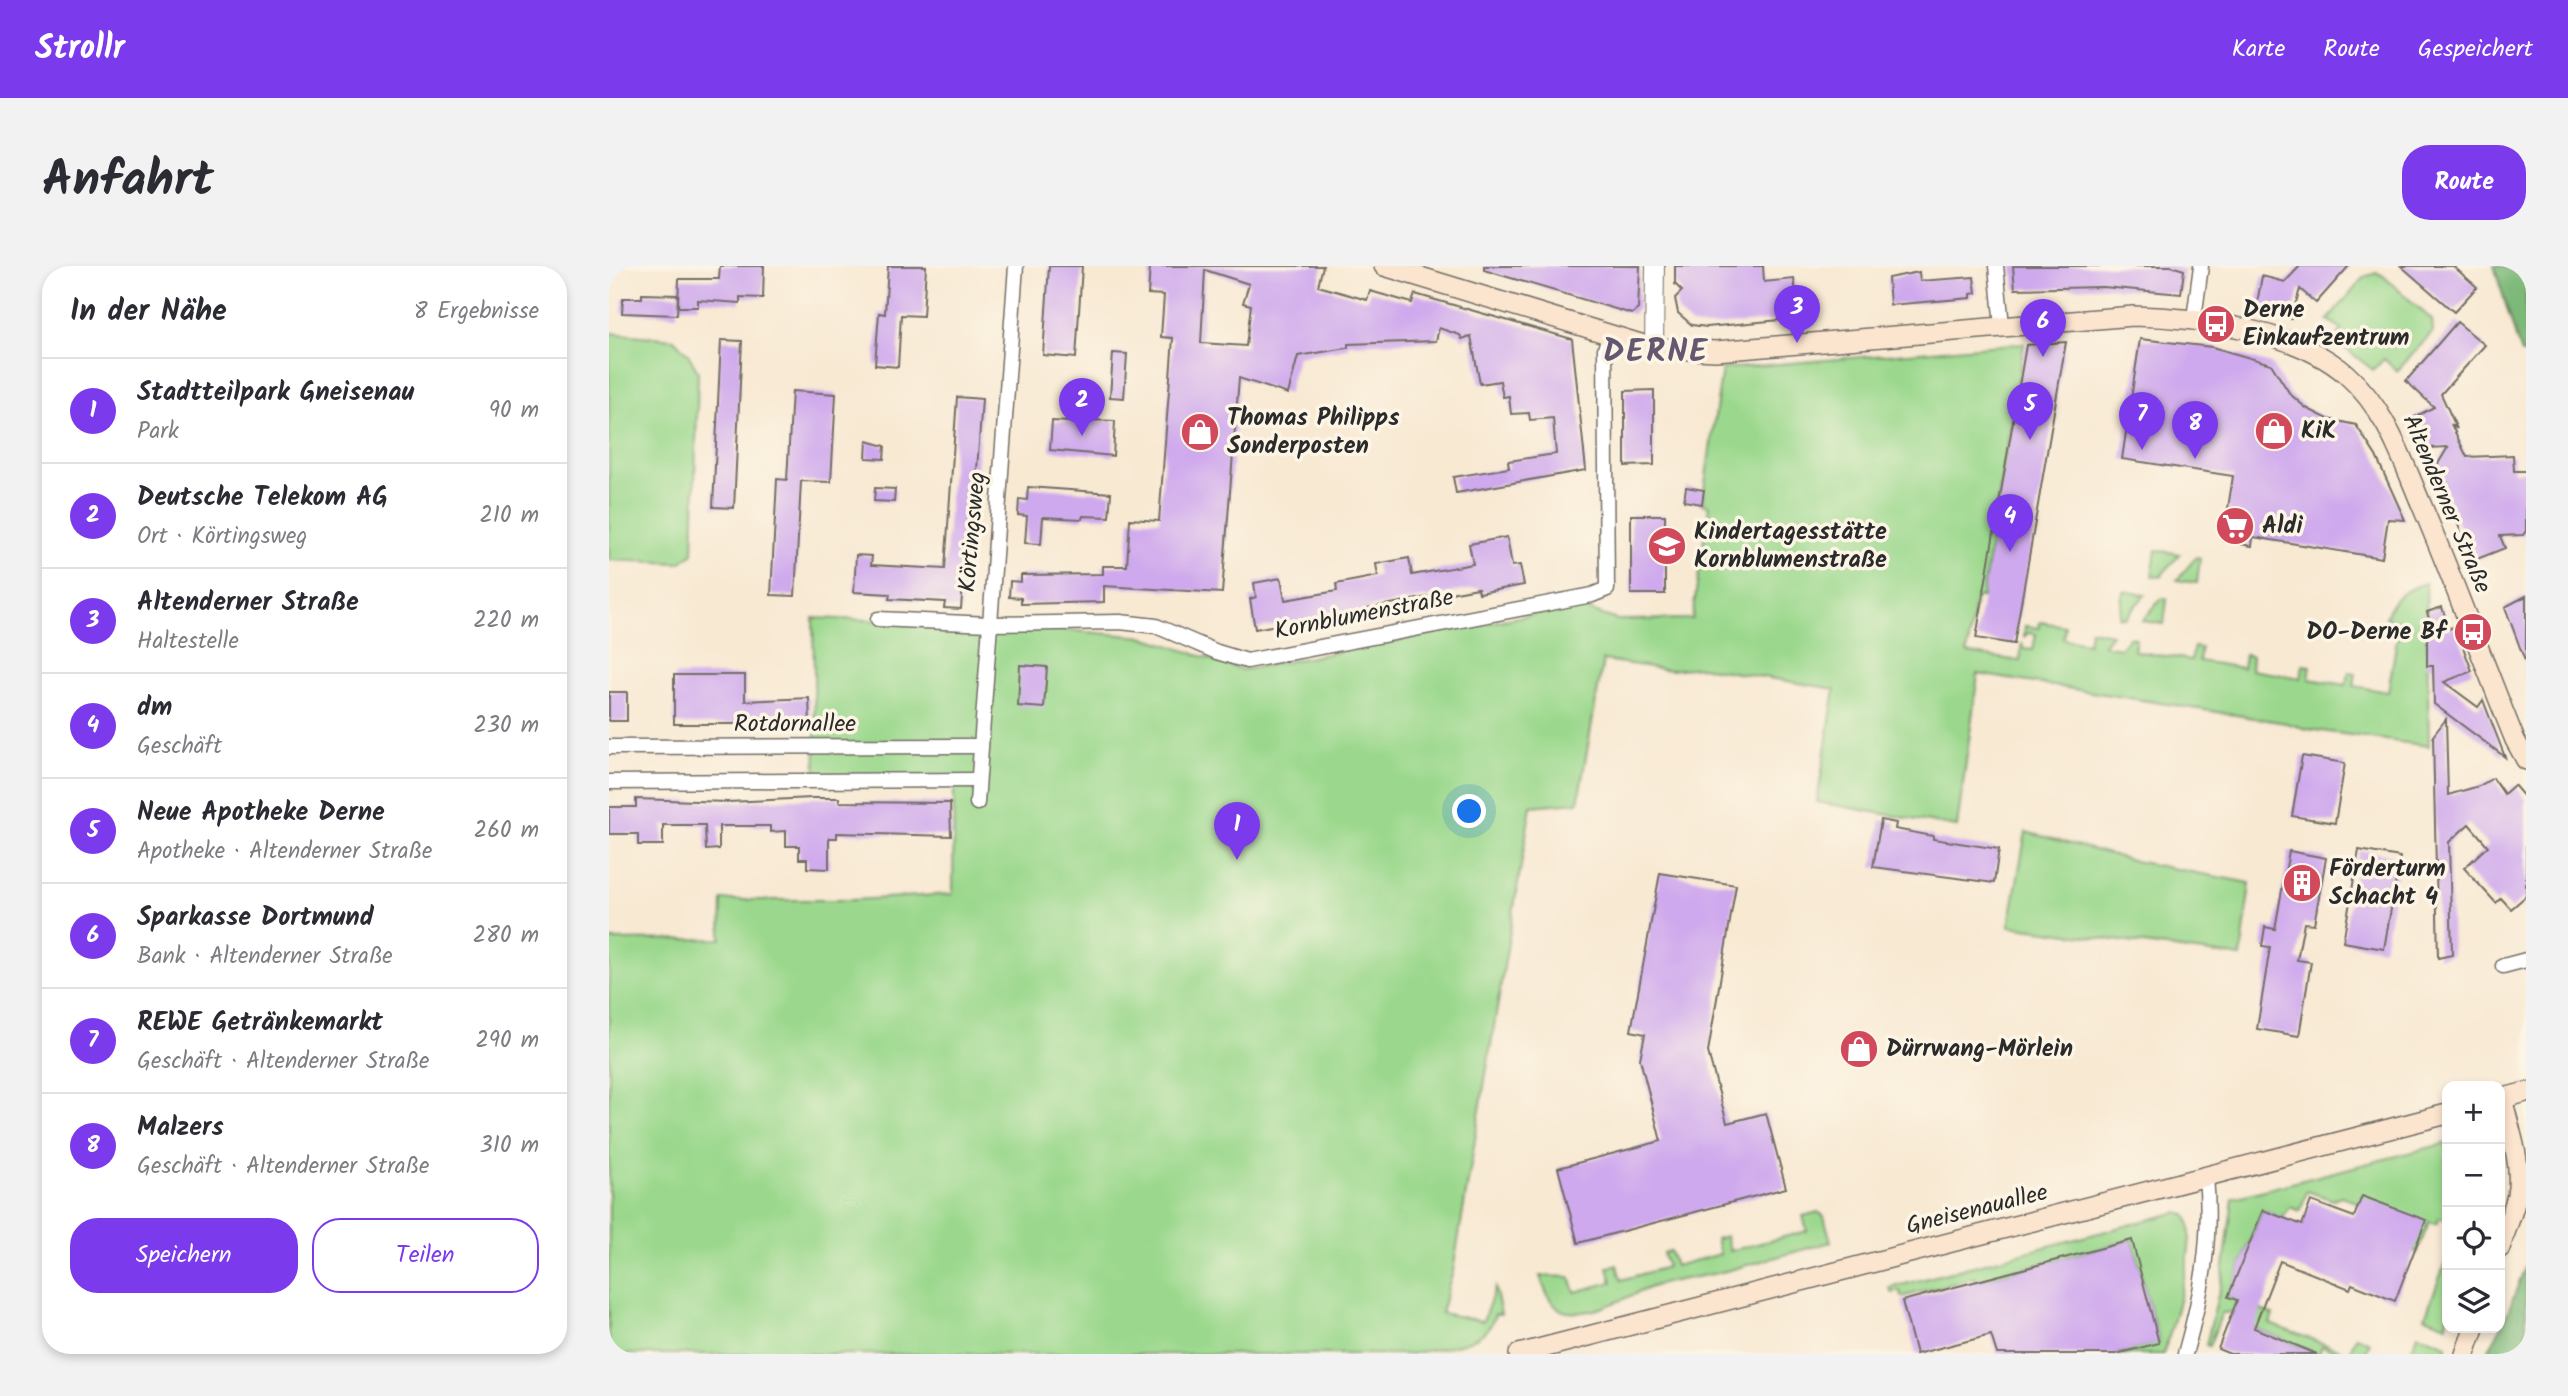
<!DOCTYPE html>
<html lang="de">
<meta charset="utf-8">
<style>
:root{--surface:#fff;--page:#f2f2f3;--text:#2b2b33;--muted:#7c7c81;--line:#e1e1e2;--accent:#7c3aed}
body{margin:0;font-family:Kalam,sans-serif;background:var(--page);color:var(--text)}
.controls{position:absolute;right:21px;bottom:21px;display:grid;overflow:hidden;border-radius:14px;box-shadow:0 4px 10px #0003}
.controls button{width:63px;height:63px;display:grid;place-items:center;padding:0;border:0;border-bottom:2px solid var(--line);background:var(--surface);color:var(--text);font:35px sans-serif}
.you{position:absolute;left:861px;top:546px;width:24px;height:24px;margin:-18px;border:5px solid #fff;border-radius:50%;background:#1a73e8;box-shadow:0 0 0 10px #1a73e833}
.badge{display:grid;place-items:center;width:46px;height:46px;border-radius:50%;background:var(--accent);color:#fff;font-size:23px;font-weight:700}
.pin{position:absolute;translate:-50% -58px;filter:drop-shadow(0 2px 4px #0008)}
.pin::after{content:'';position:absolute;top:37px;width:24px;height:21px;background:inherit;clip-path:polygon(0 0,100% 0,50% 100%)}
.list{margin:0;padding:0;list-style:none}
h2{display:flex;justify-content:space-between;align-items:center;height:91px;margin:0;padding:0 28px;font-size:30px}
h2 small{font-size:23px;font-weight:400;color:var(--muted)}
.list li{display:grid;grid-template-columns:46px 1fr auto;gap:21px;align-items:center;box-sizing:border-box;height:105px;padding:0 28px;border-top:2px solid var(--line)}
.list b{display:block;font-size:26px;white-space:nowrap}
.list p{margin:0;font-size:23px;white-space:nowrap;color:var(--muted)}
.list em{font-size:23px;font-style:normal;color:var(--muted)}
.actions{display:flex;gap:14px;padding:21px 28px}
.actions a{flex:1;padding:16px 0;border:2px solid var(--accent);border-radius:28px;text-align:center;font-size:24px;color:var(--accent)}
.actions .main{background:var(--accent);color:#fff}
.icon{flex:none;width:38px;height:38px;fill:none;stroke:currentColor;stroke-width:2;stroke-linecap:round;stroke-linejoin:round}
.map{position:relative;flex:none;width:1917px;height:1088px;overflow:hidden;border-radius:28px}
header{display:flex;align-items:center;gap:42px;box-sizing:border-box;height:98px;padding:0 35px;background:var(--accent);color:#fff}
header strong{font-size:33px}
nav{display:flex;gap:38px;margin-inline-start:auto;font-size:24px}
.intro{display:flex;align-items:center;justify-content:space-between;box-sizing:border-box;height:168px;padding:0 42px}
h1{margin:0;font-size:49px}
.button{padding:18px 32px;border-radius:28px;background:var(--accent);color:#fff;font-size:24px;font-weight:700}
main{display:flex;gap:42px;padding:0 42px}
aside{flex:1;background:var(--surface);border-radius:28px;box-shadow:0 4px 10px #0003}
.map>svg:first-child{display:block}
.green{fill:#9bd88d;stroke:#63825c;stroke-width:2}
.forest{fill:#7cb878;stroke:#547252;stroke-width:2}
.building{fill:#cfa9ed;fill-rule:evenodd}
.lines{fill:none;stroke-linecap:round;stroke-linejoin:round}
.minor-casing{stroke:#736e66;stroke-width:17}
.tertiary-casing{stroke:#736e66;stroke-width:20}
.secondary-casing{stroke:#736e66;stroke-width:22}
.minor{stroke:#fff;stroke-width:14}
.tertiary{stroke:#fff;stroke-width:18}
.secondary{stroke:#fce5cf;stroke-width:19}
.labels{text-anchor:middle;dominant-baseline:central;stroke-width:7;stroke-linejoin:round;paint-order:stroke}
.poi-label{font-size:24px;font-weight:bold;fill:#2b2b2b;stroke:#fcf5e5;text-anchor:start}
.street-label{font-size:24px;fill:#2b2b2b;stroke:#fcf5e5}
.district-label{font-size:32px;font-weight:bold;letter-spacing:2px;fill:#64576f;stroke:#fcf5e5}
</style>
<header>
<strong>Strollr</strong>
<nav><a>Karte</a><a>Route</a><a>Gespeichert</a></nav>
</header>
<div class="intro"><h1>Anfahrt</h1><a class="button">Route</a></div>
<main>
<aside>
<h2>In der Nähe<small>8 Ergebnisse</small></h2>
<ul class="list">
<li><span class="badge">1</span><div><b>Stadtteilpark Gneisenau</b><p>Park</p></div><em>90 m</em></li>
<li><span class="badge">2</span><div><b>Deutsche Telekom AG</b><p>Ort · Körtingsweg</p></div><em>210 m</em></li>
<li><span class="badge">3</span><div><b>Altenderner Straße</b><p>Haltestelle</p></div><em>220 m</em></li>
<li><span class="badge">4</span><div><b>dm</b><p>Geschäft</p></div><em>230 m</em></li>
<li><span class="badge">5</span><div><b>Neue Apotheke Derne</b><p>Apotheke · Altenderner Straße</p></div><em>260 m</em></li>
<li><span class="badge">6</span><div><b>Sparkasse Dortmund</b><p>Bank · Altenderner Straße</p></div><em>280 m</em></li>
<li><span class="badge">7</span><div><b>REWE Getränkemarkt</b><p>Geschäft · Altenderner Straße</p></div><em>290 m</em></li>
<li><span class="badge">8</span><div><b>Malzers</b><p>Geschäft · Altenderner Straße</p></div><em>310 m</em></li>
</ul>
<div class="actions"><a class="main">Speichern</a><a>Teilen</a></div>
</aside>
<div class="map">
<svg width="1917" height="1088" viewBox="0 0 1917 1088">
<rect width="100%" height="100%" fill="#fcf5e5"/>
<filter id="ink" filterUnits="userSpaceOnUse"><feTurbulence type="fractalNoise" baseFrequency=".0143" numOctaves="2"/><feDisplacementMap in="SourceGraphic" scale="14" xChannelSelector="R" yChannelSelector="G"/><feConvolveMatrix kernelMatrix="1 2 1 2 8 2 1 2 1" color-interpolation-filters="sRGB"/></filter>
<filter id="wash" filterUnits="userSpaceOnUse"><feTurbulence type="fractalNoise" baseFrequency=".00686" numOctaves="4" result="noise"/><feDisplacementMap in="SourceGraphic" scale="28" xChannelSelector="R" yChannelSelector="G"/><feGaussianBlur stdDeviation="1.57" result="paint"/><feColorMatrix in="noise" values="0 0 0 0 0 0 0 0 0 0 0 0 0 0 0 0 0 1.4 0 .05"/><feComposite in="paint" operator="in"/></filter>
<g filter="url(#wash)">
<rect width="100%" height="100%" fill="#f8e9d3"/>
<g class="green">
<polygon points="1767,7 1773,9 1823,54 1824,66 1788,105 1775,93 1764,104 1726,74 1733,63 1719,54 1755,11"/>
<polygon points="0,67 65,73 79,88 89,106 84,287 71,297 0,294"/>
<path d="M1415 77 1373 331H1367L1358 387 1411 395 1413 377 1415 383 1424 384 1427 368 1418 367 1415 372 1416 360 1430 362 1431 356 1456 360 1454 373 1479 377 1481 364 1503 368 1494 379 1511 382 1520 371 1527 372 1525 385 1582 394 1585 381 1592 382 1590 395 1634 402 1636 389 1643 390 1642 404 1692 412 1694 399 1701 400 1700 413 1737 419 1740 406 1747 407 1745 420 1779 426 1791 355 1777 352C1783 330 1796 324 1817 317L1820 480 1698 463 1677 457 1369 408 1348 561 1208 536 1226 423 1092 401 1061 404 994 394 969 536 922 540 844 1005 832 1047 874 1055 886 1022 892 1048H886C879 1082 828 1081 801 1088H0V674L112 673 113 634H244L344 628 345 515H207L204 352 399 359 535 371 634 404 968 340 1008 354 1083 353 1100 240 1093 238 1113 103Z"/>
<polygon points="1547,284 1571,288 1551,311 1543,310"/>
<polygon points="1587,291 1591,292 1588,317 1568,314"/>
<polygon points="1514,325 1536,329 1516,352 1510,351"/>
<polygon points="1553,332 1558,333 1555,358 1533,355"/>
<polygon points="1417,566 1530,596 1641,617 1632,691 1400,660"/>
<polygon points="1838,877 1838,953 1830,953 1828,958 1820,956 1808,987 1753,930 1750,937 1733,930 1724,934 1698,925 1691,945 1681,941 1674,952 1653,944 1620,1031 1664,1049 1661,1058 1740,1087 1747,1070 1761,1076 1756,1088 1732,1088 1713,1080 1710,1088 1701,1088 1702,1085 1623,1053 1625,1046 1613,1047 1600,1080 1597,1079 1614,1009 1624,932"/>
<path d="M1209 946 1215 950 1222 976C1186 986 1149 996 1113 1006 1091 1011 1067 1013 1045 1020 1019 1029 989 1050 959 1046 942 1044 936 1024 931 1010L961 1011 966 1026 1003 1016 999 1001 1008 999 1012 1014 1058 1001 1054 987 1061 985 1066 1000 1111 988 1107 973 1117 970 1121 985 1198 965 1194 950Z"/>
<path d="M1569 946 1577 949C1591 967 1563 1065 1554 1088H1507L1550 1076 1523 974 1368 1015 1367 1011 1293 1031 1291 1025 1283 1027 1281 1022Z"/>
<polygon points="1838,992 1838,1059 1816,1051"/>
<polygon points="1809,1068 1838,1079 1838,1088 1801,1088"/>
</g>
<g class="forest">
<polygon points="1885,0 1917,0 1917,88 1912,88"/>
<polygon points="1917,998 1917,1088 1877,1088 1895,1056"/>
</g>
<g id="blocks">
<g class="building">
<polygon points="111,0 155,0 154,32 131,31 131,37 89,34 89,41 69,41 70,13 110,13"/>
<polygon points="279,0 317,0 314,50 292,49 289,101 266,99 270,47 276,48"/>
<polygon points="440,0 473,0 467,92 434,89"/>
<path d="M541 0H714L709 20 758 34 761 25 803 37 806 28 963 73 977 204 847 227 844 211 900 202 899 195 947 188 944 152 921 154 920 147 902 148 900 130 894 131 891 115 871 118 862 70 853 73 851 69 830 62 827 75 739 78V82L689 90 679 128 630 112 613 327 495 320V336L412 338V332L400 331 401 315 412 316V309L494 308V300H518L521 253 550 255 564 72 552 71 555 29 539 28ZM596 4 640 18 634 37 642 39 637 80 592 77Z"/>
<polygon points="875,0 1031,0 1029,43 1023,48 875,4"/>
<polygon points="1066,0 1154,0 1155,16 1185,13 1191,52 1098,61 1083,59 1069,47 1066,32 1073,25 1066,18"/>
<polygon points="1404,0 1562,0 1575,4 1572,28 1494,21 1406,23"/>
<polygon points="1691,0 1740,0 1707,37 1691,23 1682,53 1647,43 1653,10 1676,16"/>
<polygon points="1792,0 1844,0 1868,21 1845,46"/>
<polygon points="1310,6 1311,15 1365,11 1367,27 1362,28 1362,32 1281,39 1279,12"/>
<polygon points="33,28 69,29 68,49 13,47 14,32 33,32"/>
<polygon points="1848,56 1876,79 1832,128 1848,163 1842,158 1858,191 1904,189 1905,205 1917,205 1917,265 1914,269 1891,270 1896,282 1863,295 1827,201 1839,181 1818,182 1802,153 1825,141 1797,115"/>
<polygon points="1531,73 1603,81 1662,98 1681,128 1697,142 1719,153 1747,159 1767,190 1796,254 1779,253 1773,292 1644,271 1643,280 1614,275 1624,210 1513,193"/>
<polygon points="112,74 133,75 125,242 104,241"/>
<polygon points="1457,76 1405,378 1367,372 1417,79"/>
<polygon points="504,87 518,88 515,132 501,131"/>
<polygon points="1045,124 1045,199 1016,200 1016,125"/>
<polygon points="183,125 227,128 222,216 192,215 186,330 162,329 168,213 178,214"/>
<polygon points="348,131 373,133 362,290 356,289 352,343 335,342 336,336 280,333 281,328 245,326 247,289 263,290 262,299 336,303"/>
<polygon points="480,154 506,155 504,190 441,184 443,155 480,157"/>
<polygon points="258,175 276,180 275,193 257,192"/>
<polygon points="419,221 502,227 500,251 474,250 473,253 434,251 432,278 416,277 418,250 409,249 410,233 418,234"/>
<polygon points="1077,221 1095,224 1093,238 1075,235"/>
<polygon points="266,222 286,223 285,236 265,235"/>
<rect x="1022" y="249" width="34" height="79"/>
<polygon points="898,271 903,300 911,299 915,319 870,327 869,322 759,342 760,347 694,362 693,354 646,363 641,333 647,331 645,317 672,312 676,334 728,325 727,318 769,310 767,298 800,292 803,309 864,298 860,278"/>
<polygon points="1917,330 1917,395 1916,395 1896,341"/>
<polygon points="1833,341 1840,363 1846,360 1863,405 1835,416 1869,441 1874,434 1896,491 1825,438 1824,400 1818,400 1818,367 1824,366 1818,346"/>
<polygon points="411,399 438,401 435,442 409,440"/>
<polygon points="65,409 136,409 136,435 200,432 201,458 65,458"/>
<rect x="0" y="426" width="18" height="29"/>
<polygon points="1837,453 1839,529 1870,520 1884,512 1895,528 1905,519 1917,533 1917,630 1902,643 1892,632 1887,637 1855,602 1879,580 1860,558 1840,576 1843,689 1829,692 1824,470"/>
<polygon points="1693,490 1736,497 1726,557 1683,550"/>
<polygon points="203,532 230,532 230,536 341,537 342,570 228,567 228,572 220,572 220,603 198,602 198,593 190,593 190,580 177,580 177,565 161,566 161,560 110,560 110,583 97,584 96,559 54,559 54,579 29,579 29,568 0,568 0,541 27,541 27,533 118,536"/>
<polygon points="1272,554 1287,557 1286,563 1324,570 1324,573 1390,583 1385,617 1264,601"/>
<polygon points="1750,584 1791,591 1775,683 1734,676"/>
<polygon points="1680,585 1717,592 1705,658 1695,657 1688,694 1702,696 1690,770 1648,763 1661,681 1653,680 1656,661 1666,663"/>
<polygon points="1051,607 1127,619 1099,786 1118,857 1157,847 1177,922 969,977 949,902 1052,875 1031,793 1036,768 1022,765"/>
<polygon points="1753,930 1817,954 1786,1035 1743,1018 1741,1023 1671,995 1645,1062 1708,1088 1621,1088 1609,1083 1628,1034 1619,1031 1654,944 1693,959 1702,935 1745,951"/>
<polygon points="1523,974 1550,1077 1507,1088 1388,1088 1382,1069 1307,1088 1293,1035"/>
</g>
</g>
</g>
<g filter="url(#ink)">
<use href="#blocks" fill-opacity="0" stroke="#736e66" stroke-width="2"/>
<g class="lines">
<g class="minor-casing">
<g id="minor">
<polyline points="1387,0 1393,60"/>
<polyline points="1585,53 1592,0"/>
<polyline points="269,353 380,358 511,356 547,360 608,386 638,395 983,329 998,323 996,83 1001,68"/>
<polyline points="0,481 371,480"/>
<polyline points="0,516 369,514"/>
<polyline points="368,537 407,0"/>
<polyline points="1894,700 1917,694"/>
<path d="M1576 1088C1593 1028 1603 973 1597 911"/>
</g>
</g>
<g class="tertiary-casing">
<polyline id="tertiary" points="1045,82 1046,0"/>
</g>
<g class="secondary-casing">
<g id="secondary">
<path d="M775 0 1045 82 1107 85 1524 50C1589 51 1686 64 1737 108 1777 143 1793 193 1813 240 1846 317 1874 396 1906 474L1917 494"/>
<polyline points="1891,833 1917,826"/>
<path d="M1891 982C1896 965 1904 947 1908 929 1914 898 1900 862 1893 832"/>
<polyline points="910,1088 1838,848"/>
<polyline points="1856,1088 1865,1062"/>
</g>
</g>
<use href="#minor" class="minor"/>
<use href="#tertiary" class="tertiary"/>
<use href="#secondary" class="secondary"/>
</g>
</g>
<defs>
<g id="bus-disc" transform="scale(2.0125)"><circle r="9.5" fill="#d1495b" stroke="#fcf5e5"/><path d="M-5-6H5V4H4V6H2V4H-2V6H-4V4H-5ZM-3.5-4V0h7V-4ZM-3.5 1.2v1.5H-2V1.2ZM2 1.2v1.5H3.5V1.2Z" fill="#fff"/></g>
<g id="shop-disc" transform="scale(2.0125)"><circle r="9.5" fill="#d1495b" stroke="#fcf5e5"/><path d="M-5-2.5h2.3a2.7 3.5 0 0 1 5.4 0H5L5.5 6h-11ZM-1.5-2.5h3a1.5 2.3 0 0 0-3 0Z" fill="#fff"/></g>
<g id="supermarket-disc" transform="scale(2.0125)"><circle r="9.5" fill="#d1495b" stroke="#fcf5e5"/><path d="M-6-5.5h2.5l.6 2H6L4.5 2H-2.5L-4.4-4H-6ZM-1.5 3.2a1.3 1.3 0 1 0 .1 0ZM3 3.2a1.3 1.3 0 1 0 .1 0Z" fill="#fff"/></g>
<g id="school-disc" transform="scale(2.0125)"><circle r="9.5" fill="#d1495b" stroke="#fcf5e5"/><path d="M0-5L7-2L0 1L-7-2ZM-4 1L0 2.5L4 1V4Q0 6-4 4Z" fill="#fff"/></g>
<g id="building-disc" transform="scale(2.0125)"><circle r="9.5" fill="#d1495b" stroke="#fcf5e5"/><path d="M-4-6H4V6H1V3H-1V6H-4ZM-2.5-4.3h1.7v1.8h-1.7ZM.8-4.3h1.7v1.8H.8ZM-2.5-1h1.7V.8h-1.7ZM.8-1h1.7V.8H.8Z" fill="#fff"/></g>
</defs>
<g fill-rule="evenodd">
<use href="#bus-disc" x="1607" y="58"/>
<use href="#shop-disc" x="1665" y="165"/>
<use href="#shop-disc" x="591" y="166"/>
<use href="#supermarket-disc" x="1626" y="260"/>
<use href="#school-disc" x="1058" y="280"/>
<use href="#bus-disc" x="1864" y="366"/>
<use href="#building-disc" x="1693" y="617"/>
<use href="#shop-disc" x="1250" y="783"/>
</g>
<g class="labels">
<g class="poi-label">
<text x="1634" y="44">Derne<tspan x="1634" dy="28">Einkaufzentrum</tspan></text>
<text x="618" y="152">Thomas Philipps<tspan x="618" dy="28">Sonderposten</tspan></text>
<text x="1692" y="165">KiK</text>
<text x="1653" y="260">Aldi</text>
<text x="1085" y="266">Kindertagesstätte<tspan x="1085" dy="28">Kornblumenstraße</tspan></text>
<text x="1837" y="366" text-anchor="end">DO-Derne Bf</text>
<text x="1720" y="603">Förderturm<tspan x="1720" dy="28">Schacht 4</tspan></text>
<text x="1277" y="783">Dürrwang-Mörlein</text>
</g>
<g class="street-label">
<text transform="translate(1837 238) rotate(67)">Altenderner Straße</text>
<text transform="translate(364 266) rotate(-85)">Körtingsweg</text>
<text transform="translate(755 349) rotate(-11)">Kornblumenstraße</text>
<text x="186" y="458">Rotdornallee</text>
<text transform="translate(1368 944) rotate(-14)">Gneisenauallee</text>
</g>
<g class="district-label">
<text x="1047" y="86">DERNE</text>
</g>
</g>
</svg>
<div class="controls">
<button>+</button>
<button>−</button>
<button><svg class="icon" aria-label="locate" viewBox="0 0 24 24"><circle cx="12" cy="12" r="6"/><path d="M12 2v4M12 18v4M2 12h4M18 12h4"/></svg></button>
<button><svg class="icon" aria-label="layers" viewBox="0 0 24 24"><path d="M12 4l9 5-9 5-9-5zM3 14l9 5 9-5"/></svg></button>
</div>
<div class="you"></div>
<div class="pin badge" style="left:628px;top:594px">1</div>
<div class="pin badge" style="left:473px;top:170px">2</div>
<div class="pin badge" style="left:1188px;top:77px">3</div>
<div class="pin badge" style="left:1401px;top:286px">4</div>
<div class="pin badge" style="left:1421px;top:174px">5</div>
<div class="pin badge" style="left:1434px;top:91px">6</div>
<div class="pin badge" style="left:1533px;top:184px">7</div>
<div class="pin badge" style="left:1586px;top:193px">8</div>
</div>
</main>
